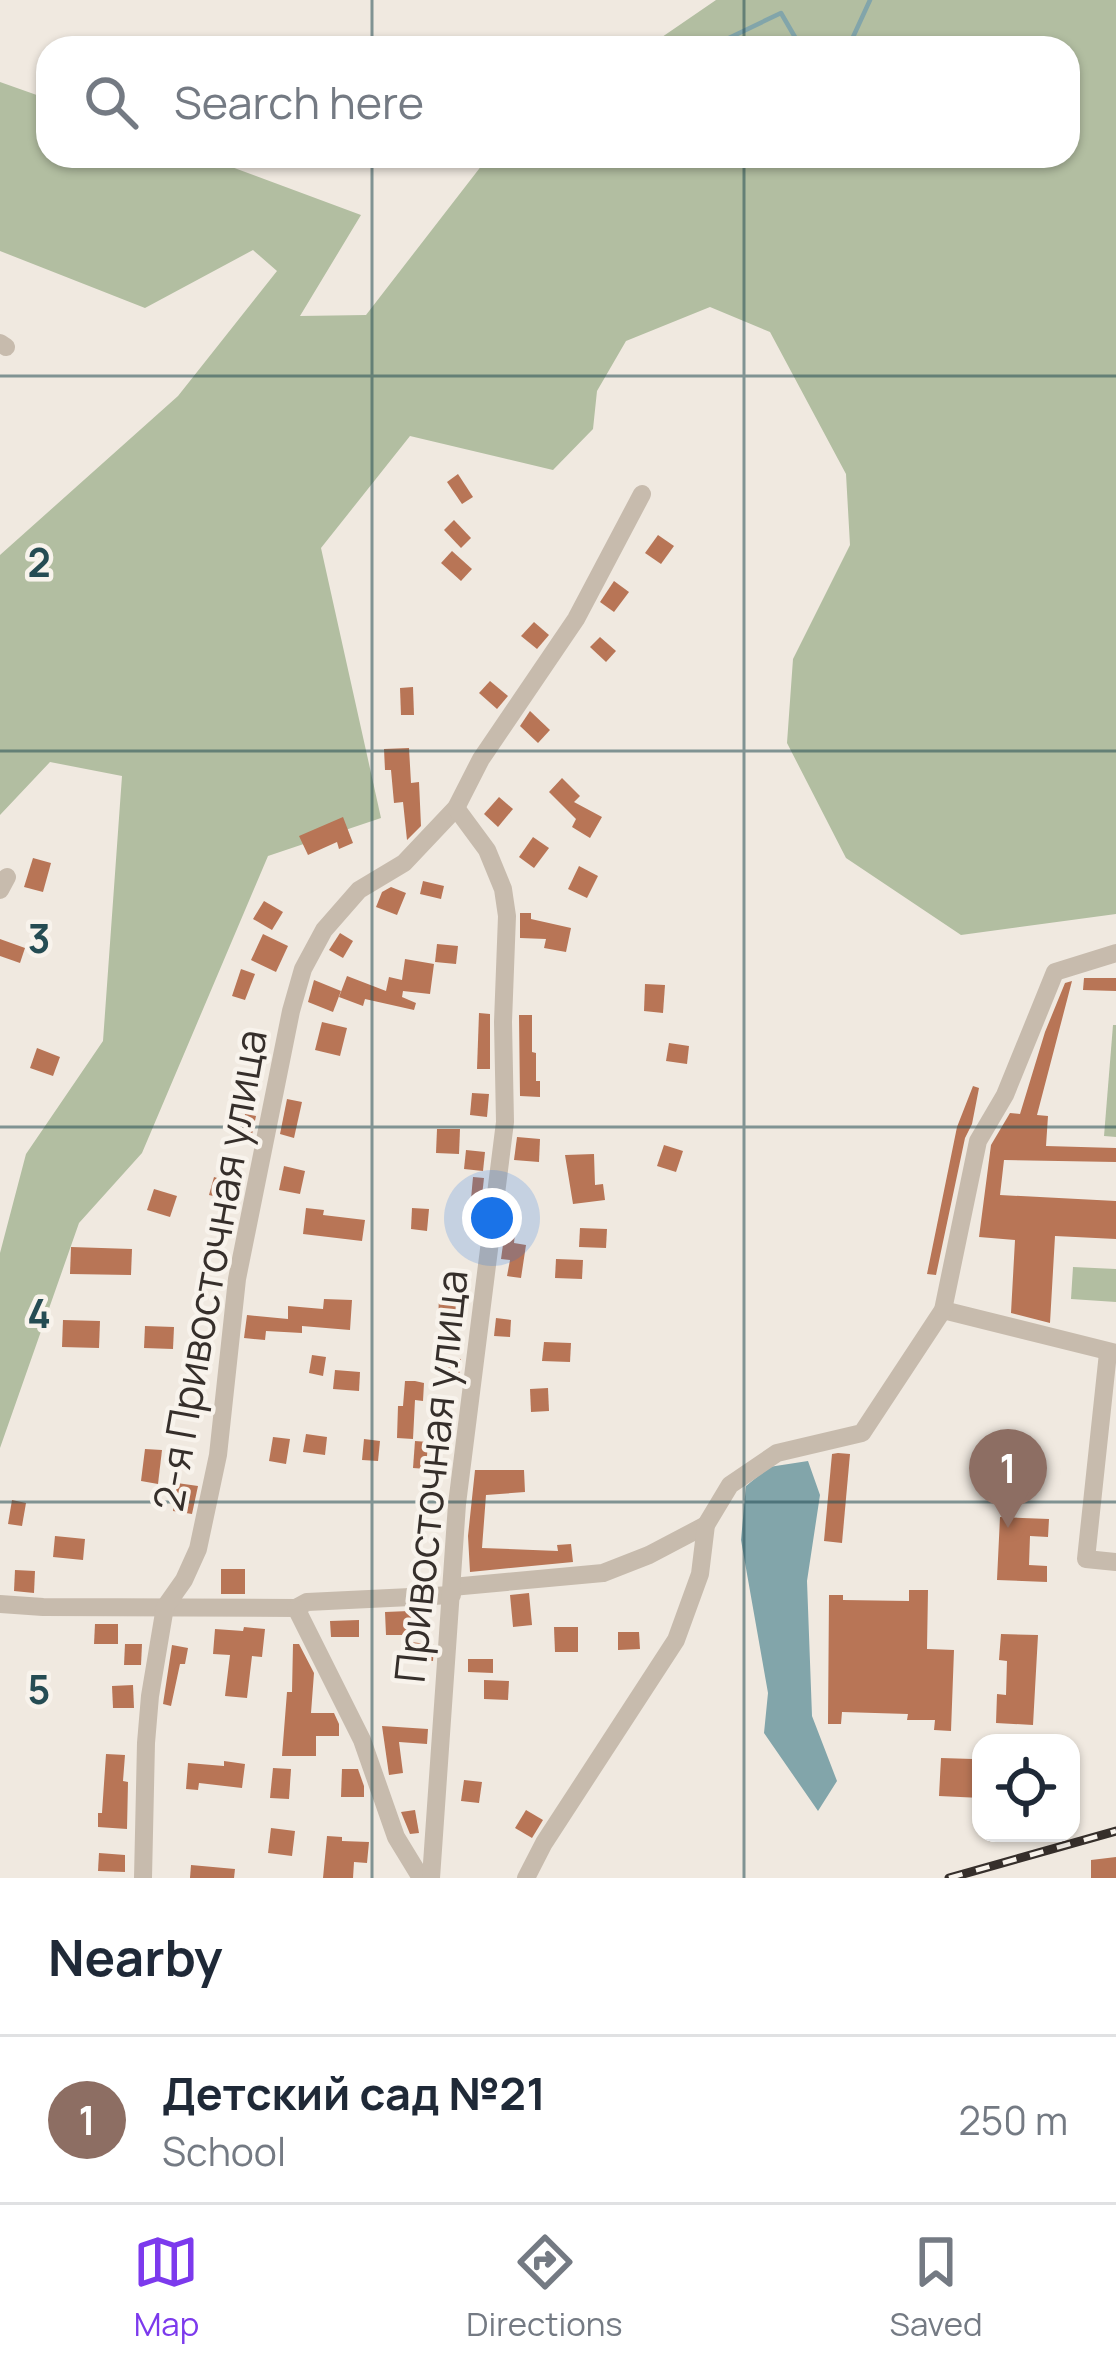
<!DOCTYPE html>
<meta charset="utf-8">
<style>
:root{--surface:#fff;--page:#f2f2f3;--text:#1f2937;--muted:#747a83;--line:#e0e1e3;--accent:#7c3aed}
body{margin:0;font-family:Manrope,sans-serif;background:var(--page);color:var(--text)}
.controls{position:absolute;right:36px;bottom:36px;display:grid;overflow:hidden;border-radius:24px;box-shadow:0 3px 9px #0004}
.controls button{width:108px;height:108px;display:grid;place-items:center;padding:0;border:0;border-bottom:3px solid var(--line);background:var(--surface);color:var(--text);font:60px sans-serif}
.you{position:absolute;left:492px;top:1218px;width:42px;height:42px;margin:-30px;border:9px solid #fff;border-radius:50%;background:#1a73e8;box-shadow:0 0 0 18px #1a73e833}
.badge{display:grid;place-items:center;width:78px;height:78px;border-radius:50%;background:var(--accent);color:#fff;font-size:39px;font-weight:700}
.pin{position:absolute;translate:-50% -99px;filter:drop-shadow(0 3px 6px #0008)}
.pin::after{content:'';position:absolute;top:63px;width:42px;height:36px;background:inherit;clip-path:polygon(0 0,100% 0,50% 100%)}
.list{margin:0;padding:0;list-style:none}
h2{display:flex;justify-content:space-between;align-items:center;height:156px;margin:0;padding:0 48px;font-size:51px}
h2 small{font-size:39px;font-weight:400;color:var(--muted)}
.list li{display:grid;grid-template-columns:78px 1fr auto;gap:36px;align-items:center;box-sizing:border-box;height:168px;padding:0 48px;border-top:3px solid var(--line)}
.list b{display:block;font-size:45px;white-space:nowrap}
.list p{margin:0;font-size:39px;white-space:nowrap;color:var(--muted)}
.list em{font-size:39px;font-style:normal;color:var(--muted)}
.icon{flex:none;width:66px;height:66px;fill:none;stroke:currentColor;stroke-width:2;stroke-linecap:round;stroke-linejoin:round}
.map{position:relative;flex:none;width:1116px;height:1878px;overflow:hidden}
.search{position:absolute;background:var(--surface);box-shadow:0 3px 9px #0004;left:36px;right:36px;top:36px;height:132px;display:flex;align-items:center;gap:30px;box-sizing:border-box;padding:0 42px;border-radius:36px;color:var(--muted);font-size:45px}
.sheet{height:324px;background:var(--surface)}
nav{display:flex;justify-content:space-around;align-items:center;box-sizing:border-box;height:168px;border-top:3px solid var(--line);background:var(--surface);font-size:33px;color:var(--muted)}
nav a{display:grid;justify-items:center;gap:6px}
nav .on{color:var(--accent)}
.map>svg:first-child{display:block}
.green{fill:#b2bea1}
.water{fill:#82a5aa}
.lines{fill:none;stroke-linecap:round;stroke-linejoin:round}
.stream{stroke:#82a5aa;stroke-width:4.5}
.building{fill:#b87556}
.minor{stroke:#c7bbad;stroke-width:18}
.rail-casing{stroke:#362f2b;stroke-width:9}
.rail{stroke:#f8f3ec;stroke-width:4.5;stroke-dasharray:14;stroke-linecap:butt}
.grid{fill:none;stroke:#254c53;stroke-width:3;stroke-opacity:0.55}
.labels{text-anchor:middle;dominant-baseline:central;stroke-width:9;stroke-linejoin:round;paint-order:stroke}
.street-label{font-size:42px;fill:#362f2b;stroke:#f8f3ec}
.grid-label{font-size:39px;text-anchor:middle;font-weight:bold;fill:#254c53;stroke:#f8f3ec;stroke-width:9;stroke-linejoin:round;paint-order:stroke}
</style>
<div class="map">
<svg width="1116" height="1878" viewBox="0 0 1116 1878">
<rect width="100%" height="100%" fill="#f0e9e0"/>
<g class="green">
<polygon points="716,0 1116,0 1116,914 961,935 846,858 787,743 793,659 850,545 846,474 770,332 710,307 626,341 597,391 593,429 553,470 410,436 321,548 381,818 268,856 142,1153 79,1223 0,1448 0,1253 26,1154 103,1041 122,776 50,762 0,815 0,555 178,396 277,271 253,250 145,308 0,251 0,82 48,99 48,156 202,156 361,215 300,316 366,315 489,156 1068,156 1068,48 646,48"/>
<polygon points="1113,1025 1116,1025 1116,1137 1104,1136"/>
<polygon points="1073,1267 1116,1269 1116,1302 1071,1299"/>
</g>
<polygon class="water" points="808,1461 820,1495 807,1581 812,1716 837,1781 818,1811 764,1733 768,1693 741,1540 746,1486 769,1467"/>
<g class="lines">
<g class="stream">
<polyline points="708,48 781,13 799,44 831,48"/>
<polyline points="848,48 870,0"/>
</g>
</g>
<g class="building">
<polygon points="458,474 473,497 462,504 447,482"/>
<polygon points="454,520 471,538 461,548 444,530"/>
<polygon points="658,535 674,546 661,564 645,553"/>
<polygon points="452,551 472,569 461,581 441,563"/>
<polygon points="614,581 629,592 614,612 600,602"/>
<polygon points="534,622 549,635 537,649 521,636"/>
<polygon points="600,637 616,651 606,662 590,647"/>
<polygon points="490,681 508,696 497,709 479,693"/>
<polygon points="413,687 414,715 401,715 400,688"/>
<polygon points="530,711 550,730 538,743 520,726"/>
<polygon points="409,748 411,783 419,782 421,826 407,840 403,802 394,803 391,770 385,770 384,749"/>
<polygon points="562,778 580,796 574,802 602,817 590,838 572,827 576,819 549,792"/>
<polygon points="499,797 513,809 498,827 484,814"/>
<polygon points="343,817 353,843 339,849 337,842 308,855 299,836"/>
<polygon points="533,837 549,848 534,868 519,857"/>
<polygon points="33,858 51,863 43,892 24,887"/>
<polygon points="579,866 598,876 587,898 568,889"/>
<polygon points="423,881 444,886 441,899 420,894"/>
<polygon points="391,887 406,893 397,915 376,907 382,892"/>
<polygon points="264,901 283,912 272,930 253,919"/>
<polygon points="520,913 531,913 531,919 571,928 566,952 544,948 546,939 520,938"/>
<polygon points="340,933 353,941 343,958 329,950"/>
<polygon points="263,934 288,946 276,972 251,960"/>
<polygon points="0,939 25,948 20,963 0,956"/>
<polygon points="437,944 458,946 456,964 435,962"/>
<polygon points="405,959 434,964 430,994 403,991 402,997 416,1003 414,1010 365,999 363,1006 339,997 347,976 386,991 389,977 402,980"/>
<polygon points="241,969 255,974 245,1000 232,996"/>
<polygon points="1084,978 1116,978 1116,991 1083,990"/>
<polygon points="314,980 341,991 333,1012 308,1002"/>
<polygon points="1072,981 1037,1115 1048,1116 1046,1146 1116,1148 1116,1162 1004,1160 1000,1195 1116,1201 1116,1239 1055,1236 1050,1323 1011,1313 1015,1240 979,1237 991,1145 1010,1113 1020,1114 1045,1032 1065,983"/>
<polygon points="645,984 665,985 663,1013 644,1011"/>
<polygon points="479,1013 490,1014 490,1069 477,1069"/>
<polygon points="519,1015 532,1015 532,1052 536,1053 536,1081 540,1081 540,1097 520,1096"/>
<polygon points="322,1022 347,1028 340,1056 315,1050"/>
<polygon points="669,1043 689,1046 687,1064 666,1061"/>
<polygon points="37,1048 60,1057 53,1076 30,1068"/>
<polygon points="973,1086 979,1088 972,1124 965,1138 936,1275 927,1274 957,1127"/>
<polygon points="472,1093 489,1094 487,1117 470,1115"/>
<polygon points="287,1099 302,1102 294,1138 280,1134"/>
<polygon points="245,1114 256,1116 250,1144 239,1142"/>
<polygon points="437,1129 460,1129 459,1154 436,1153"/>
<polygon points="517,1137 540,1139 539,1162 514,1160"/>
<polygon points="664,1145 683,1151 676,1172 657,1166"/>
<polygon points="466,1150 485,1152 483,1171 464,1169"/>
<polygon points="594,1154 595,1185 603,1184 605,1200 573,1204 565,1155"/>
<polygon points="284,1166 305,1171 300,1194 279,1190"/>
<polygon points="214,1177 233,1183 228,1200 209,1195"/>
<polygon points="473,1177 484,1178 479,1223 469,1221"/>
<polygon points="154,1189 177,1196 170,1217 147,1210"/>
<polygon points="306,1208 324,1210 323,1215 365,1220 362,1241 303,1234"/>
<polygon points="412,1208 429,1209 427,1231 411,1229"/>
<polygon points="506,1223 516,1224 514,1243 526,1245 521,1278 507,1276 510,1260 501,1259"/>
<polygon points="580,1228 607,1229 606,1248 579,1247"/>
<polygon points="71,1247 132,1249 131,1275 70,1274"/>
<polygon points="556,1259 583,1260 582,1279 555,1278"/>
<polygon points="439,1296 456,1297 455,1325 438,1324"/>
<polygon points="324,1299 352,1300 350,1330 302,1326 302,1333 266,1331 265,1340 244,1338 247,1315 288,1319 288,1306 323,1309"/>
<polygon points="496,1318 511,1320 510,1337 494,1336"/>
<polygon points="63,1320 100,1321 99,1348 62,1347"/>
<polygon points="145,1326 174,1327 173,1349 144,1348"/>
<polygon points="544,1342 571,1343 570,1362 542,1361"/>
<polygon points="312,1355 326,1357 323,1376 309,1373"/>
<polygon points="446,1358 461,1359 459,1377 445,1376"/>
<polygon points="335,1370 360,1372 359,1391 333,1389"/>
<polygon points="415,1381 424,1383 423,1401 415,1400 413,1439 397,1438 398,1406 403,1406 405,1381"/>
<polygon points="548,1388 549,1411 531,1412 530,1389"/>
<polygon points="306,1434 327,1437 325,1455 303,1452"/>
<polygon points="273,1437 290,1439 286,1464 269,1461"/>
<polygon points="364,1439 380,1441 378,1461 362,1460"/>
<polygon points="415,1441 428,1442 426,1469 413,1468"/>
<polygon points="145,1449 162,1450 158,1484 141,1481"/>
<polygon points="838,1453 850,1454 842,1543 824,1541 832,1454"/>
<polygon points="475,1470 524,1470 525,1492 486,1495 482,1548 558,1551 557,1545 571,1544 573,1562 470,1572 468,1536"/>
<polygon points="177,1483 198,1486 192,1514 173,1511"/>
<polygon points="12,1500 26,1503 22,1526 8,1524"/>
<polygon points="1000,1517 1049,1519 1048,1537 1030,1536 1029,1565 1047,1566 1047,1582 997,1580"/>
<polygon points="55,1536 85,1539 83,1560 53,1557"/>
<rect x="221" y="1569" width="24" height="25"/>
<polygon points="15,1570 35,1571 34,1593 14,1591"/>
<polygon points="909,1590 928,1590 927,1649 954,1650 951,1731 934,1730 935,1720 907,1720 908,1714 842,1712 841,1724 828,1724 829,1595 843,1595 843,1600 909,1601"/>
<polygon points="529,1593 532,1625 513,1627 510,1595"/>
<polygon points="409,1611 409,1615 417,1616 416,1635 386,1635 385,1612"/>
<polygon points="359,1620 359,1637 331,1637 330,1621"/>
<polygon points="95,1624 118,1624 118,1644 94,1644"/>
<polygon points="244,1627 265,1629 262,1657 252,1656 247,1698 225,1696 230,1655 213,1654 215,1629 243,1631"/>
<polygon points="554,1627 578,1627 578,1652 555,1652"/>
<polygon points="618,1632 639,1632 640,1649 618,1650"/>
<polygon points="1001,1634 1038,1635 1033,1725 996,1723 997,1694 1006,1695 1007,1661 999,1660"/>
<polygon points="404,1641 434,1645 433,1661 404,1657"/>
<polygon points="125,1644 142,1644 141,1665 124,1665"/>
<polygon points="293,1644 299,1644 314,1673 311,1713 334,1713 339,1724 339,1736 316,1736 316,1756 282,1756 287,1692 292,1692"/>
<polygon points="172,1645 188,1648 185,1664 180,1664 171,1706 163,1704"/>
<polygon points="468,1659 493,1659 493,1673 468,1672"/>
<polygon points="484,1680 509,1681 508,1700 484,1699"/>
<polygon points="133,1685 134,1708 113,1708 112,1686"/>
<polygon points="382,1726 428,1729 427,1744 399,1742 403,1773 389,1775"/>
<polygon points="106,1754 125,1755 123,1781 128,1782 127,1829 98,1827 98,1813 102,1813"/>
<polygon points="941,1758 973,1759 972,1766 981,1767 981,1798 939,1796"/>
<polygon points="224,1761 245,1764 242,1788 199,1783 198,1790 186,1789 188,1763 224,1766"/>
<polygon points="273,1768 291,1769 289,1799 270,1798"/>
<polygon points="342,1769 358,1769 364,1786 364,1797 341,1797"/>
<polygon points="464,1780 482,1782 479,1803 461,1801"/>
<polygon points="415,1810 419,1833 410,1834 401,1812"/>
<polygon points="526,1810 543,1820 532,1838 515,1828"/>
<polygon points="271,1828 295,1831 292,1856 268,1853"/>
<polygon points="327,1836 342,1837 342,1841 369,1842 367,1863 354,1862 353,1878 323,1878"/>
<polygon points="99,1853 125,1855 125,1872 98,1871"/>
<polygon points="1116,1857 1116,1878 1091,1878 1091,1860"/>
<polygon points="191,1865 235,1869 234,1878 190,1878"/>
</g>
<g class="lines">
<g class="minor">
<polyline points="0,343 6,347"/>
<polyline points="0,890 7,877"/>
<polyline points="943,1310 1116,1353"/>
<polyline points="1108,1353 1086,1559 1116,1562"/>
<polyline points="452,1587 603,1573 649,1555 706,1525"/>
<polyline points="0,1604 43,1607 296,1608 307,1602 452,1595"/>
<polyline points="296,1608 362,1740 396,1837 421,1878"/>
<polyline points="143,1878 146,1743 150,1696 165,1607 184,1580 198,1549 218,1455 237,1279 291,1011 303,969 324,930 359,890 404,863 456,808 481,759 576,619 642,494"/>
<polyline points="431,1878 457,1504 505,1122 503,1022 507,916 503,889 487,850 456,808"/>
<polyline points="526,1878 544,1843 676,1640 700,1574 706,1525 730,1485 777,1453 862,1433 943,1310 978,1141 1005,1095 1055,972 1116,953"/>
</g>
<g class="rail-casing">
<polyline id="rail" points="949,1878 1116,1831"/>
</g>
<use href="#rail" class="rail"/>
</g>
<path class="grid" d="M372 0V48M744 0V48M372 156V1878M744 156V1878M0 376H1116M0 751H1116M0 1127H1116M0 1502H1116"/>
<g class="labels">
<g class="street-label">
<text transform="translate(209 1270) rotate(-80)">2-я Привосточная улица</text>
<text transform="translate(430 1476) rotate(-84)">Привосточная улица</text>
</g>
</g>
<g class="grid-label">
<text x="39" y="577">2</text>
<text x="39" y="953">3</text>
<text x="39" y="1328">4</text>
<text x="39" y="1704">5</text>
</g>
</svg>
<div class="controls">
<button><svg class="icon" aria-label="locate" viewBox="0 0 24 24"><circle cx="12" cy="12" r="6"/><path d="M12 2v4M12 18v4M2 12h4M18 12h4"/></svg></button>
</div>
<div class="you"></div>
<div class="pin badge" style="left:1008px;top:1528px;background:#8d6e63">1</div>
<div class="search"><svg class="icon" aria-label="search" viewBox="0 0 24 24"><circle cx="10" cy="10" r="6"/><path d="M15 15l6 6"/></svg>Search here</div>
</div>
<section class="sheet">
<h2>Nearby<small></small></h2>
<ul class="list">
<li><span class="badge" style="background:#8d6e63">1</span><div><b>Детский сад №21</b><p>School</p></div><em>250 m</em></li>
</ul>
</section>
<nav>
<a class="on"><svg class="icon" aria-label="map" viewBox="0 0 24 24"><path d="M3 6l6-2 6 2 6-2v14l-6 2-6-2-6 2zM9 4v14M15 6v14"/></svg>Map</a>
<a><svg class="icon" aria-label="directions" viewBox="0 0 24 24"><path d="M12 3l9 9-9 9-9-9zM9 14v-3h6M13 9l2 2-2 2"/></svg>Directions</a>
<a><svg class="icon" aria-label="saved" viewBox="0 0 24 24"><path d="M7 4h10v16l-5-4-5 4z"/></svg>Saved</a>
</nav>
